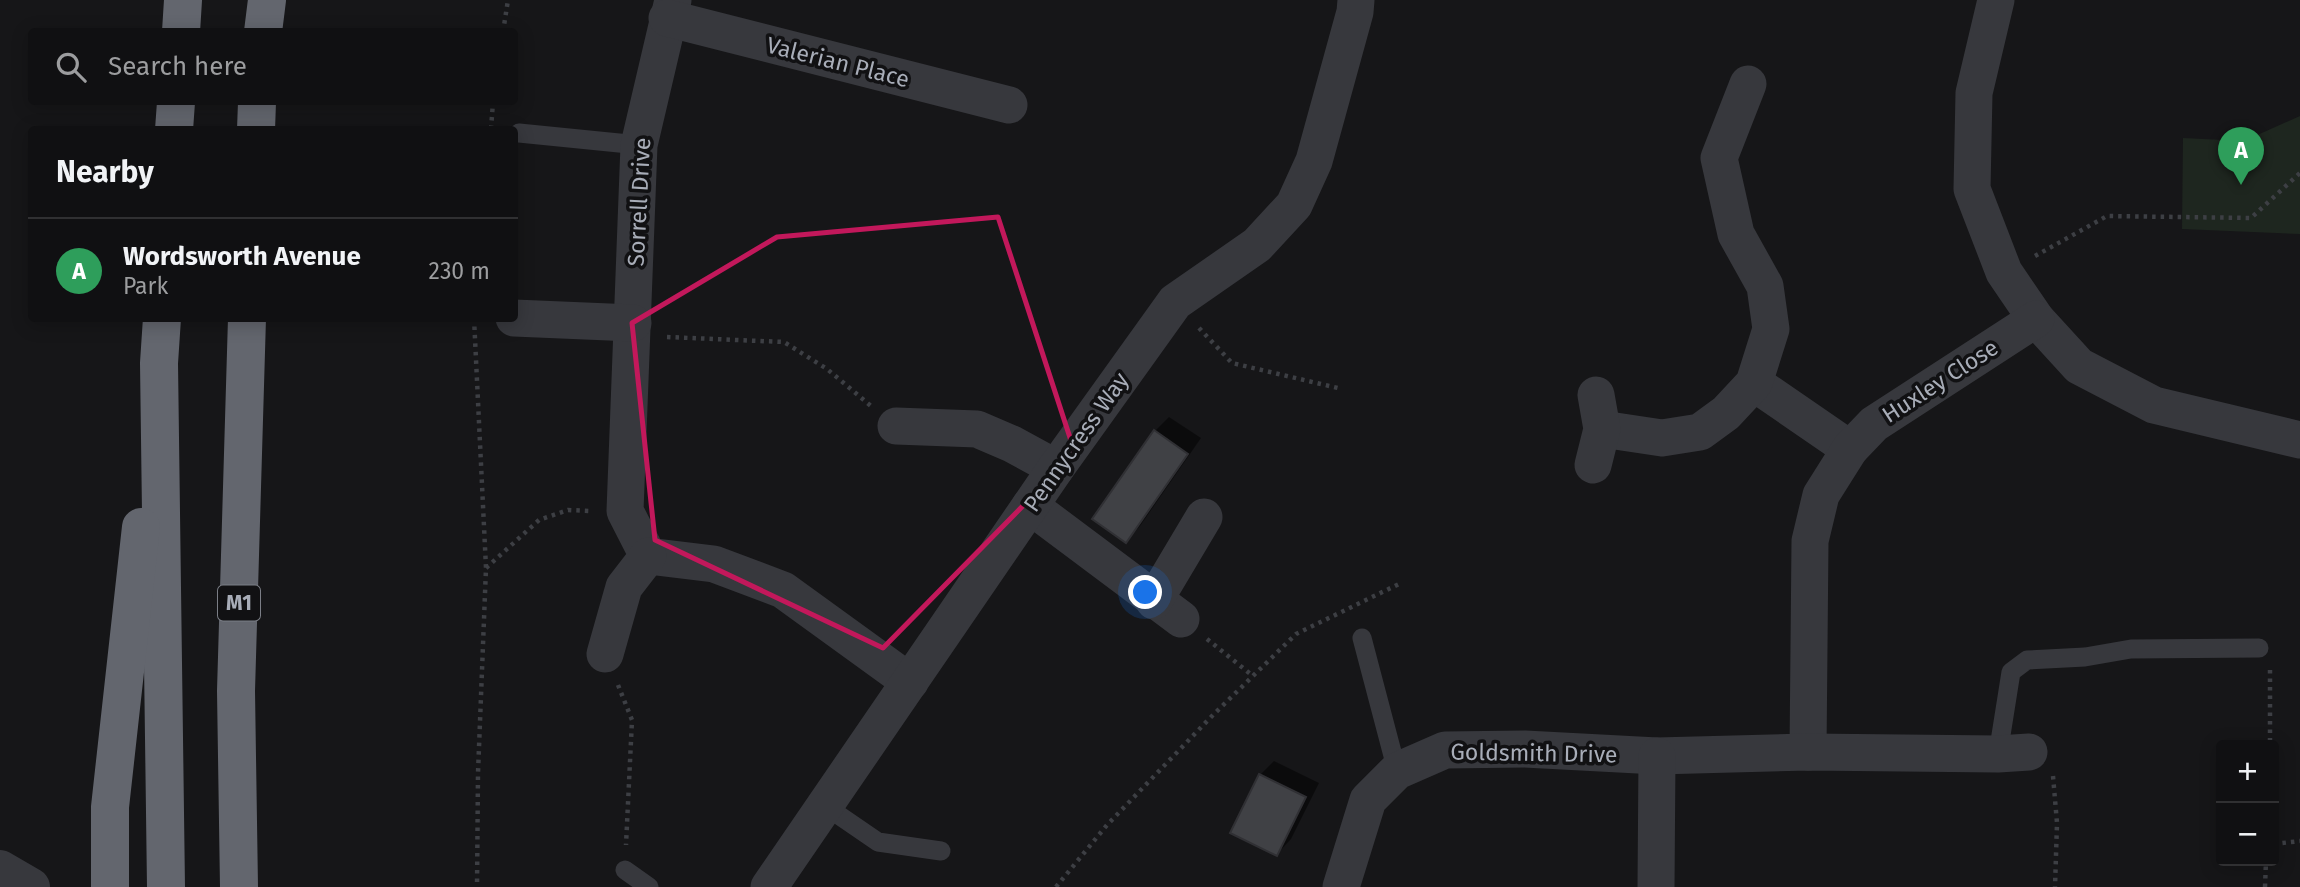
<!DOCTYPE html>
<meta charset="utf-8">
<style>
:root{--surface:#101012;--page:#1e1e20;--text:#f1f3f6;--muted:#9c9d9f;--line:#303032;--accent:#7c3aed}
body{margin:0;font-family:"Fira Sans",sans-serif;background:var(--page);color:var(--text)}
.controls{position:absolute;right:21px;bottom:21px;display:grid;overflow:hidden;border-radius:7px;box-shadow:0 4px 18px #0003}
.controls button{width:63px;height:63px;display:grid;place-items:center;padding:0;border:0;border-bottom:2px solid var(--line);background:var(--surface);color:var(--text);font:35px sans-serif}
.you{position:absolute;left:1146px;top:593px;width:24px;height:24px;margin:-18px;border:5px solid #fff;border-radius:50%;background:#1a73e8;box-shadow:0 0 0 10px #1a73e833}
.badge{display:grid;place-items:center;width:46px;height:46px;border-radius:50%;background:var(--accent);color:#fff;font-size:23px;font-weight:700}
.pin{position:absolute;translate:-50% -58px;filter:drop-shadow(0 2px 4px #0008)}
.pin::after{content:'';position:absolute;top:37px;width:24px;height:21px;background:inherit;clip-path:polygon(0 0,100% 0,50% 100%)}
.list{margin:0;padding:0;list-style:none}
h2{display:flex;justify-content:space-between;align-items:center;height:91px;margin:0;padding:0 28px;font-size:30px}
h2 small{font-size:23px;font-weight:400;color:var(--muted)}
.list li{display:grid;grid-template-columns:46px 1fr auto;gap:21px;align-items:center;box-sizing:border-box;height:105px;padding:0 28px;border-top:2px solid var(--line)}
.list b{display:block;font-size:26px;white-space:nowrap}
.list p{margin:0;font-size:23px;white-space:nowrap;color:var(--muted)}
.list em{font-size:23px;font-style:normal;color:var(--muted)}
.icon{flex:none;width:38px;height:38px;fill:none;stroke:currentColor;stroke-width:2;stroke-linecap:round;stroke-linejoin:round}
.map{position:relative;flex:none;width:2300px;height:887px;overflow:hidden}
.search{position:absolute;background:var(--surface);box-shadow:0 4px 18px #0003;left:28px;top:28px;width:490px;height:77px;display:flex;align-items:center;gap:18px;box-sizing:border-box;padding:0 24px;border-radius:7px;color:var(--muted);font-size:26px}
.panel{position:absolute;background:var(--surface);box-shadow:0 4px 18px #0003;left:28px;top:126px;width:490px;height:196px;border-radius:7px}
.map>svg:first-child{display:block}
.green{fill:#1e261f}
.shadow{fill:#0007}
.building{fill:#404145;stroke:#303034;stroke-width:2}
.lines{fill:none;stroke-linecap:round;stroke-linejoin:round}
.path{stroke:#3d3f44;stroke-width:4.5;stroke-dasharray:3.5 5;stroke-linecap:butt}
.service{stroke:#37383d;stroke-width:19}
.minor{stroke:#37383d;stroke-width:37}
.tertiary{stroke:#37383d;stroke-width:38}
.motorway{stroke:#63666e;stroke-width:38}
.marked{fill:none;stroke:#c2185b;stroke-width:5;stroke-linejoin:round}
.labels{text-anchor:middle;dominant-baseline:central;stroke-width:7;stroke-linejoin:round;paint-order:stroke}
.shield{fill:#111113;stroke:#7b7e86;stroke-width:2}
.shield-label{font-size:21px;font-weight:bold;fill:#a8adb8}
.street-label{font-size:23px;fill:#a8adb8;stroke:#111113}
</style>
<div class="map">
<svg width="2300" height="887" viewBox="0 0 2300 887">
<rect width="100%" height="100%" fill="#161618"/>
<polygon class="green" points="2300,116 2300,234 2182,229 2183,138 2244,141"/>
<g class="shadow">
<polygon points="1169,417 1201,438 1140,526 1126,541 1155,431"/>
<polygon points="1274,761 1319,783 1291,839 1277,854 1260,775"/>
</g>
<g class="building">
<polygon points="1154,430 1188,454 1126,543 1092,519"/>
<polygon points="1259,774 1306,797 1277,856 1230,833"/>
</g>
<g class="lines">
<g class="path">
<polyline points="503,32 508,0"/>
<polyline points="491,129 493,102"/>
<polyline points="2035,256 2107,216 2251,218 2300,173"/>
<polyline points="474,318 486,568 478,773 477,887"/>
<polyline points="1199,328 1232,363 1342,389"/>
<polyline points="667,337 784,342 827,369 871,406"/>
<polyline points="486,568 539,520 568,510 591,511"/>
<polyline points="1207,639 1253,676"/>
<polyline points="2270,670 2270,745"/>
<polyline points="618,685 632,720 626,845"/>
<polyline points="2053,776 2057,823 2055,887"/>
<polyline points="2274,844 2300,841"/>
<polyline points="1056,887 1107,825 1213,715 1296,634 1401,583"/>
<polyline points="2265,887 2266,861"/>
</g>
<g class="service">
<polyline points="519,133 639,145"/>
<polyline points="1362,638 1397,771"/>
<polyline points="1998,754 2011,672 2027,660 2085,657 2131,649 2259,648"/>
<polyline points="824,805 878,842 941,851"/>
<polyline points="625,870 649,887"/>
</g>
<g class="minor">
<polyline points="673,0 639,145 625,511 648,556 714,564 783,590 910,682"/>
<polyline points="1996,0 1974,93 1972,189 2004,272 2036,319 2079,366 2154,405 2300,440"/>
<polyline points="667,18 1009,105"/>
<polyline points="514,318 633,323"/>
<polyline points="1754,383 1850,449"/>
<polyline points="896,426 977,429 1012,444 1056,468"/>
<polyline points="1602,429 1662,438 1700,432 1726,413 1754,383 1771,329 1765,286 1736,234 1719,158 1748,84"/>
<polyline points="1593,465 1602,429 1596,395"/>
<polyline points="1030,506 1181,619"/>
<polyline points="1154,601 1204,517"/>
<polyline points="605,654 624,587 648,556"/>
<polyline points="1808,752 1810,541 1821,495 1850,449 1874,424 2036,319"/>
<polyline points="769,887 1056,468 1175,302 1257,245 1294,205 1314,161 1355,12 1356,0"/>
<polyline points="1341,887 1368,800 1397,771 1445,750 1525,749 1657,756 1808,752 1998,754 2029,752"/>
<polyline points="1656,887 1657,756"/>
</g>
<polyline class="tertiary" points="0,869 31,887"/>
<g class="motorway">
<polyline points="181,32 183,0"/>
<polyline points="263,32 267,0"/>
<polyline points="174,130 176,102"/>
<polyline points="256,130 257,102"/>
<polyline points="162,318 159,363 166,887"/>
<polyline points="110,887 110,807 141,527"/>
<polyline points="239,887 236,691 247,318"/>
</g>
</g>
<path class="marked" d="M998 217 1075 453 883 648 655 540 632 323 777 237Z"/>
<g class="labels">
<rect class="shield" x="218" y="585.5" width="42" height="35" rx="5"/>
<g class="shield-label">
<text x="239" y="603">M1</text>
</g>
<g class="street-label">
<text transform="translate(838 62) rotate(14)">Valerian Place</text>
<text transform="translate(639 202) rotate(-87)">Sorrell Drive</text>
<text transform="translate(1940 381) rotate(-33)">Huxley Close</text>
<text transform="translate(1076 442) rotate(-55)">Pennycress Way</text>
<text transform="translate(1534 753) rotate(1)">Goldsmith Drive</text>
</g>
</g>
</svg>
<div class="controls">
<button>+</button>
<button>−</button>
</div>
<div class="you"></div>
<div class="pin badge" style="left:2241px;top:185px;background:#2e9e5b">A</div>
<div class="search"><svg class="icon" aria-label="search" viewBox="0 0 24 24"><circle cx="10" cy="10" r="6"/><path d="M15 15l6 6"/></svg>Search here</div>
<section class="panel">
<h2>Nearby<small></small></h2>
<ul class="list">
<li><span class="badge" style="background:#2e9e5b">A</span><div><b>Wordsworth Avenue</b><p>Park</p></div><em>230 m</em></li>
</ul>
</section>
</div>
